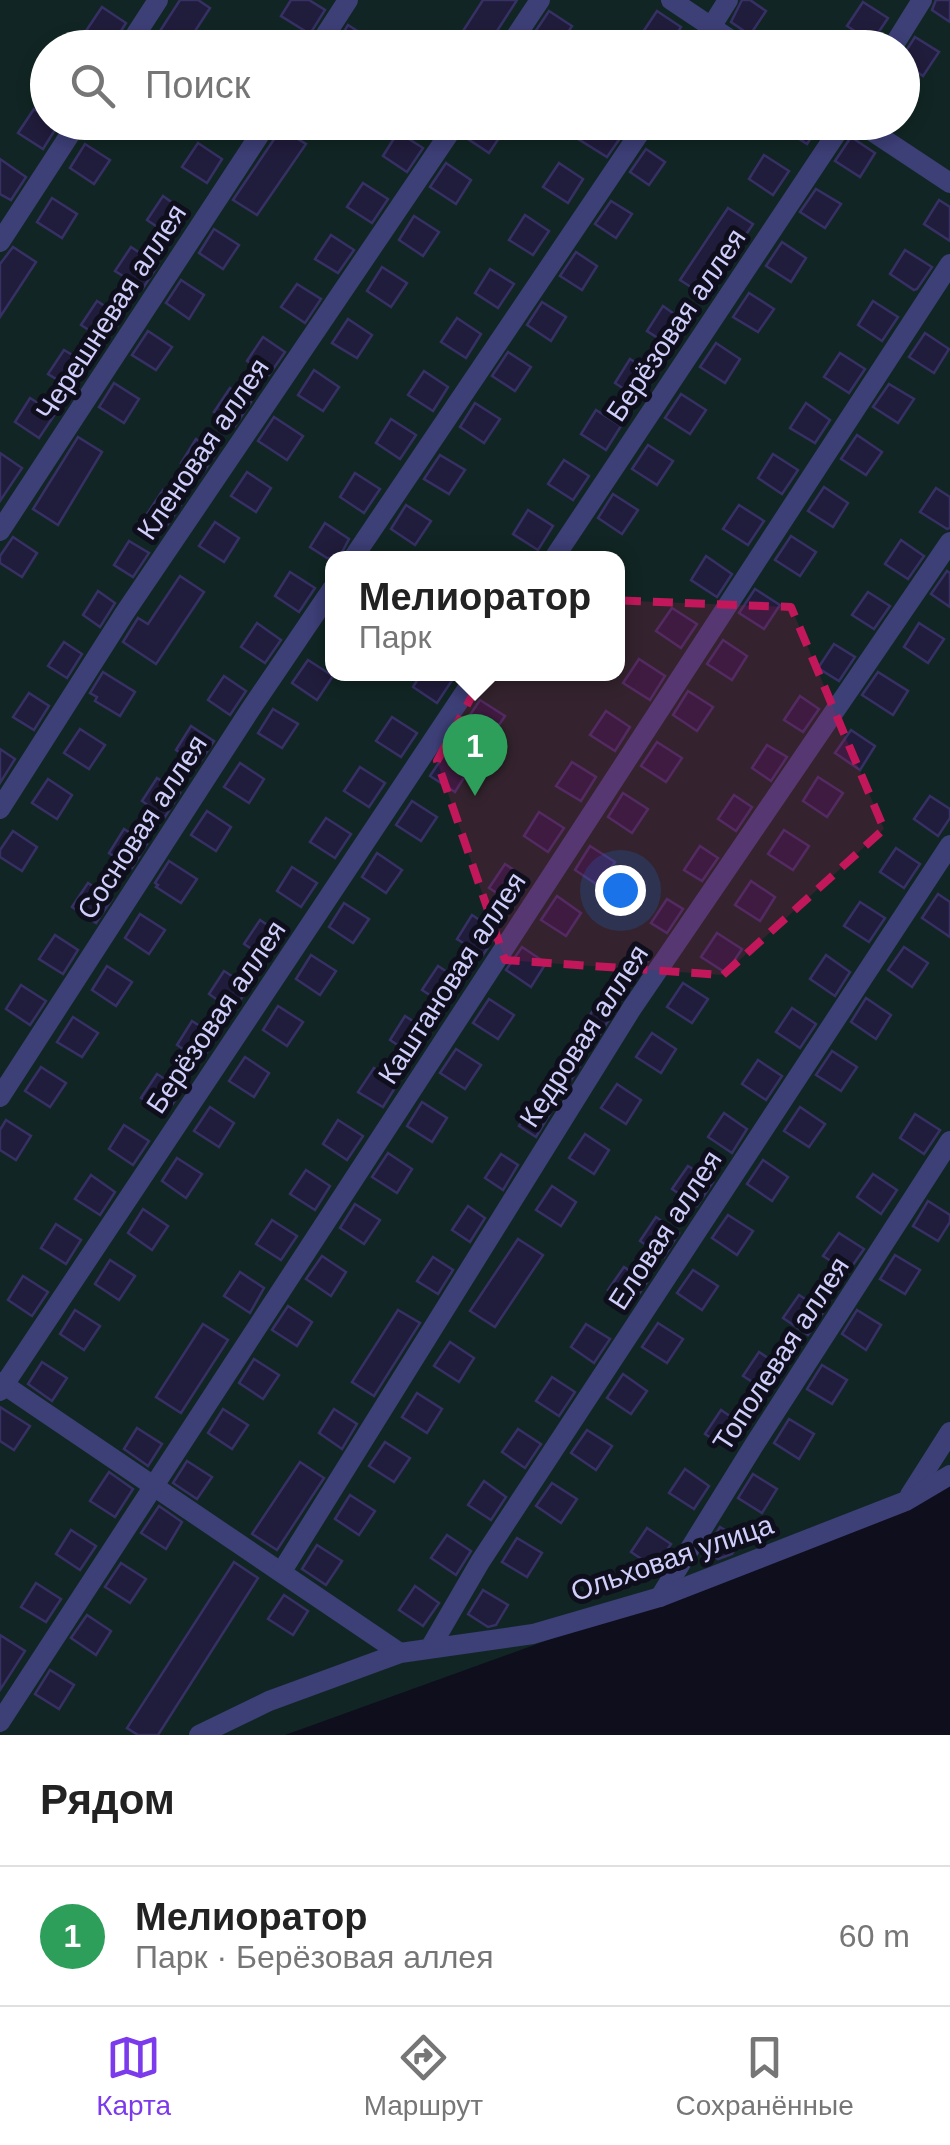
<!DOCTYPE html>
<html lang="ru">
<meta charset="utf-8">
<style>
:root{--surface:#fff;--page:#f6f6f6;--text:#222;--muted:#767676;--line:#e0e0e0;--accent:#7c3aed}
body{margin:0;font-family:Arial,sans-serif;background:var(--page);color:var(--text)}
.you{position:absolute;left:620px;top:890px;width:35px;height:35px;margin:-25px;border:8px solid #fff;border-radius:50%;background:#1a73e8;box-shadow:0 0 0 15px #1a73e833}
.badge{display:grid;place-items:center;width:65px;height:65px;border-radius:50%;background:var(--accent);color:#fff;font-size:32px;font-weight:700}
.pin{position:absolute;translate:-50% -82px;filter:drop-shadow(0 2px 5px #0008)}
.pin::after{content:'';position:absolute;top:52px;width:35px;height:30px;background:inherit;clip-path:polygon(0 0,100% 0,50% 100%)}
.popup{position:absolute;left:325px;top:551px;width:300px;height:130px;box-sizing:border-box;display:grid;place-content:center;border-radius:20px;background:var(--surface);filter:drop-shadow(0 2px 8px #0005);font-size:32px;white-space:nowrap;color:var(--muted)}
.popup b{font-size:38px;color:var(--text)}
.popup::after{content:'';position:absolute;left:50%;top:100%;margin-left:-20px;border:20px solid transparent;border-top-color:var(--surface)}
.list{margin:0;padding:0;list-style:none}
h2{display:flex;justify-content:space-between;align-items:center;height:130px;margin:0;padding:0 40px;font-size:42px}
h2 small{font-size:32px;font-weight:400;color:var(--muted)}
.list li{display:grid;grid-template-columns:65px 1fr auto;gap:30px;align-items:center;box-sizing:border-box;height:140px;padding:0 40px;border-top:2px solid var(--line)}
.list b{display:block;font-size:38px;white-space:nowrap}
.list p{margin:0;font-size:32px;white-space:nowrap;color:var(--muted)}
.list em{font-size:32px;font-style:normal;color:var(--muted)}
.icon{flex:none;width:55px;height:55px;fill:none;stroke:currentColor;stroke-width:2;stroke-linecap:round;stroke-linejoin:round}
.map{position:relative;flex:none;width:950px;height:1735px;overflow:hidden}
.search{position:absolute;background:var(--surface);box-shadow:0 5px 15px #0003;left:30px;right:30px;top:30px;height:110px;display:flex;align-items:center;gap:25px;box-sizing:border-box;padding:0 35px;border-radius:55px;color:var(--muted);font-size:38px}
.sheet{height:270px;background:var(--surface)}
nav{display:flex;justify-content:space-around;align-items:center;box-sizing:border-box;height:140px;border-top:2px solid var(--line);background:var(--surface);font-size:28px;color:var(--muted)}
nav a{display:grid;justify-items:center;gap:5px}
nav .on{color:var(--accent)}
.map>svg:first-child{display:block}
.green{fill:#112624;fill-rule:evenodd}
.building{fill:#201c3b;stroke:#373065;stroke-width:2.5}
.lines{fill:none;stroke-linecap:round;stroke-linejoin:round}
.street{stroke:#3d3f77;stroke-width:20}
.marked{fill:#c2185b;fill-opacity:0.2;stroke:#c2185b;stroke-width:8;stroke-dasharray:20 12;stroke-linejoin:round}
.labels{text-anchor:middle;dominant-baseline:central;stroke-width:10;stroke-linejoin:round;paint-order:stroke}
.street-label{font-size:28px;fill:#d0cefa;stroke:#0f0e1d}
</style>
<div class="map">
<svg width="950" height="1735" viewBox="0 0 950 1735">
<rect width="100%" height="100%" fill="#0f0e1d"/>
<path class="green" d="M0 0H950V1470L739 1571 285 1735H0ZM48 48H902V122H48ZM332 558H618V674H332Z"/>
<g class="building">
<polygon points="180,0 198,0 210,8 184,48 149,48"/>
<polygon points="291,0 309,0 325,10 310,34 281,16"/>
<polygon points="483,0 517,0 486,48 452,48"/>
<polygon points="742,0 750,0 766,11 750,35 731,22"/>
<polygon points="936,0 950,0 950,22 932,10"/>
<polygon points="863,2 888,18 872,42 847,26"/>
<polygon points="102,7 126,23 111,47 86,31"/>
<polygon points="549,11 572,26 558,48 553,48 533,35"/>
<polygon points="657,11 681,27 668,48 661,48 641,35"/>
<polygon points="348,25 384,48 334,48"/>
<polygon points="915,37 939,52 923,76 902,62 902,57"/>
<polygon points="34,109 48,118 48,122 58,125 43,149 18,133"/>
<polygon points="474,122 495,122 505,129 489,153 465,137"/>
<polygon points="585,122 605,122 623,134 607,157 575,137"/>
<polygon points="773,122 821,122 807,144"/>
<polygon points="281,129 306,144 257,215 233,200"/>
<polygon points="398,132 423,148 407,172 383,156"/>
<polygon points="851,137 875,153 860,177 835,161"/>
<polygon points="198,143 222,159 207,183 182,167"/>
<polygon points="85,144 110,160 94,184 70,168"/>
<polygon points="646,149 665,162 649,185 630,172"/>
<polygon points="764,155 789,171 773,195 749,179"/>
<polygon points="0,159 26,177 11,200 0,194"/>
<polygon points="446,163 471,180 456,204 430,187"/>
<polygon points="559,163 583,179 568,203 543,187"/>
<polygon points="363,183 388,199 372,223 347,207"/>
<polygon points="816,189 841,204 825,228 800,212"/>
<polygon points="163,196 187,213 172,237 147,220"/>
<polygon points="52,198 77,214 62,238 37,222"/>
<polygon points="939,200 950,207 950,241 924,224"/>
<polygon points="611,201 632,214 616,238 595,224"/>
<polygon points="728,208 753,224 705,296 680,280"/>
<polygon points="525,215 549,231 533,255 509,240"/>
<polygon points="414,216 439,232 423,256 399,240"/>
<polygon points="214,229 239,245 223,269 199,253"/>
<polygon points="331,235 354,250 338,273 315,259"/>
<polygon points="782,242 806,258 791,282 766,266"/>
<polygon points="13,247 36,262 0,317 0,264"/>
<polygon points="131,247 158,265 143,288 115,271"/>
<polygon points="905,250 932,267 917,289 914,290 890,274"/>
<polygon points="576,252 597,266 582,290 560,276"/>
<polygon points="382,267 407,283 391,307 367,291"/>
<polygon points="490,269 514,284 498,308 475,293"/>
<polygon points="181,280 204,295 189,319 166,303"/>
<polygon points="297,284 321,299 305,323 281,307"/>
<polygon points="749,293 774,309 758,332 733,317"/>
<polygon points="97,301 123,318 106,341 81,325"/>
<polygon points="873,301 898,317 882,341 858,325"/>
<polygon points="542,302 566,317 551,341 527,325"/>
<polygon points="663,306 687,323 672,347 647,331"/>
<polygon points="457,318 481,334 466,358 441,342"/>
<polygon points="348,319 372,335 357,358 332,343"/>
<polygon points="148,331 172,347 156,370 132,355"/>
<polygon points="925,333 949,349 934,373 909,357"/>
<polygon points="263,337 285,352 269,375 247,361"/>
<polygon points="716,343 740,359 725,383 700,367"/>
<polygon points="64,350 89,365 73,389 48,374"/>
<polygon points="508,352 531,367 515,391 492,376"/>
<polygon points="840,353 865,369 849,393 824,377"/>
<polygon points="630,359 655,375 639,399 615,383"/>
<polygon points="314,370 339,387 323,411 298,395"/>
<polygon points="424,371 448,387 433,411 408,395"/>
<polygon points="114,383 139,399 124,423 99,407"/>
<polygon points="889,384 914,399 898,423 873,407"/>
<polygon points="230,388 251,402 235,426 214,412"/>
<polygon points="681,394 706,410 690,434 665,418"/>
<polygon points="30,398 55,414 39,438 15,422"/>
<polygon points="475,403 500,419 484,443 460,427"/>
<polygon points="806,403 830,420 815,443 790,428"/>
<polygon points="596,410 621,426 606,450 581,434"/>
<polygon points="274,417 303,436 287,460 258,441"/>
<polygon points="391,419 416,435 400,459 376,443"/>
<polygon points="857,435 882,452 866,475 841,459"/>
<polygon points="78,437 102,452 58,525 33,509"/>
<polygon points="196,439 217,452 201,476 181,463"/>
<polygon points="648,445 673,461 657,485 632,469"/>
<polygon points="0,453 22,468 0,501"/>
<polygon points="773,454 798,470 782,494 758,478"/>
<polygon points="440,455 465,470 449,494 424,479"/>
<polygon points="564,460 589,476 573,500 548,484"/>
<polygon points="247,472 271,488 256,512 231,496"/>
<polygon points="355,473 380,489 364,513 340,497"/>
<polygon points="824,487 848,503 833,527 808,511"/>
<polygon points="936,488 950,497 950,528 947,529 920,512"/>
<polygon points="163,490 182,503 166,527 147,514"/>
<polygon points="613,494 638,510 622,534 598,518"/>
<polygon points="406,505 431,521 415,545 391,529"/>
<polygon points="739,505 764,521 748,545 723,529"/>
<polygon points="528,510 553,526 538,550 513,534"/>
<polygon points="215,522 239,538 224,562 199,546"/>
<polygon points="325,523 349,539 339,558 327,558 310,547"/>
<polygon points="791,536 816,552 800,576 775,560"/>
<polygon points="13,537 37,553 22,577 0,563 0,556"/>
<polygon points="901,540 924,556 908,579 885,564"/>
<polygon points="129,541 149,553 133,577 114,565"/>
<polygon points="706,556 732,574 717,597 691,580"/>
<polygon points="947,571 950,573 950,607 931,594"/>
<polygon points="290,572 315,588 299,612 275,596"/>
<polygon points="180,576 204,592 156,664 123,642 138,618 148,624"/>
<polygon points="755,589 780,605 764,629 739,613"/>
<polygon points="98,591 115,603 100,627 83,615"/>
<polygon points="868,592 890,606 874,629 852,615"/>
<polygon points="672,608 697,624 681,648 656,631"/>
<polygon points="257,623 281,640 265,663 241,647"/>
<polygon points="919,623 944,639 928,663 904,647"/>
<polygon points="723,640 747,656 732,680 707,664"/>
<polygon points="64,642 82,654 67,678 48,666"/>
<polygon points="834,644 855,657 839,681 818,668"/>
<polygon points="639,659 665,676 650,700 623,683"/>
<polygon points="308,660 333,676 317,700 292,683"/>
<polygon points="103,672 135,692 120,716 95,701 97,697 90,693"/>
<polygon points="878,672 908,691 893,715 862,695"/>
<polygon points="421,674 445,674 453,679 437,703 413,687"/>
<polygon points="224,676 246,691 230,715 208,700"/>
<polygon points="688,691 713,707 697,731 673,715"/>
<polygon points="29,693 49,706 34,730 13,717"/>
<polygon points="800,696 819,709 803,732 784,720"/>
<polygon points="480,700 505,716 489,740 464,724"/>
<polygon points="273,709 298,724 282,748 258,733"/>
<polygon points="606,711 630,727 615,751 590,735"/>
<polygon points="392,717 417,733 401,757 376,741"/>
<polygon points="191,726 214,741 198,765 176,750"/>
<polygon points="80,729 105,745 89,769 64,753"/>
<polygon points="851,730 875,746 860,770 835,753"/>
<polygon points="657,742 682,758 666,782 641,766"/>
<polygon points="767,745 787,757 771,781 752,768"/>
<polygon points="0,749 15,759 0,783"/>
<polygon points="446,752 470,768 455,792 430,776"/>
<polygon points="572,762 596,777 581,801 556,786"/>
<polygon points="240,763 264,779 249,803 224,787"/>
<polygon points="360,767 385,783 369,807 344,791"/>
<polygon points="818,777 843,793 827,817 803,801"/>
<polygon points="157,778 180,793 165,817 142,801"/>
<polygon points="48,779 72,795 57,819 32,803"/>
<polygon points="623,793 648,809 632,833 608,817"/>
<polygon points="734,795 752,807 736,831 718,819"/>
<polygon points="930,796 950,809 950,818 938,836 914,819"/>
<polygon points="412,801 437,817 421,841 396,825"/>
<polygon points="207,811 231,827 216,851 191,835"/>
<polygon points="539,812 564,828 548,852 524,836"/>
<polygon points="326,818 351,834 335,858 310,842"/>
<polygon points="124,829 147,844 132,868 109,853"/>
<polygon points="784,830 809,846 793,870 768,854"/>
<polygon points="13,831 37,847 22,871 0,857 0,850"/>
<polygon points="590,846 615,862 599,886 575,870"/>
<polygon points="700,846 718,858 702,881 684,870"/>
<polygon points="896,848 920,864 904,888 880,872"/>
<polygon points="377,853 402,870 386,893 362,877"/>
<polygon points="169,861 197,879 181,903 156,887 158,885 155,883"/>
<polygon points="505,864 529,880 514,904 489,888"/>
<polygon points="292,867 317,883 301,907 277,891"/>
<polygon points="751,881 775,897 760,921 735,905"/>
<polygon points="88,883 112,899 96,923 72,907"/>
<polygon points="938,894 950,902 950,937 922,918"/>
<polygon points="557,896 581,913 566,936 541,920"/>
<polygon points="667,899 683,909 667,933 651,923"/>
<polygon points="860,902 885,918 869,942 844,926"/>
<polygon points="344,903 369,919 353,943 329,927"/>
<polygon points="140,914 165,930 149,954 125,938"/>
<polygon points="472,915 498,932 483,955 457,939"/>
<polygon points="260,920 284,936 269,960 244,944"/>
<polygon points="717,933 742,949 726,973 701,957"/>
<polygon points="55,935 78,950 63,974 39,959"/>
<polygon points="522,947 546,963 531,987 506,970"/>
<polygon points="904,947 928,963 912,987 888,970"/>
<polygon points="633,948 649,959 633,982 618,972"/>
<polygon points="311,955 336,971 320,995 296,979"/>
<polygon points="826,955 850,972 835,996 810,979"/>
<polygon points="107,966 132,982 116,1006 92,990"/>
<polygon points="438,966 463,982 447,1006 422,990"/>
<polygon points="224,971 249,987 233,1011 209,994"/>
<polygon points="683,983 708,999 692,1023 667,1007"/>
<polygon points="21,985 46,1001 30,1025 6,1009"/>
<polygon points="866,998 891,1015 876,1039 851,1022"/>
<polygon points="489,999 514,1015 498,1039 473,1023"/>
<polygon points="600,1000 615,1010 600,1034 584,1024"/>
<polygon points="278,1006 303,1022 287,1046 263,1030"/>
<polygon points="792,1008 816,1024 800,1048 776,1032"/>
<polygon points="405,1016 430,1032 414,1056 390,1040"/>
<polygon points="73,1017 98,1033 82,1057 57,1042"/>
<polygon points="192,1021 217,1037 201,1061 177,1045"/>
<polygon points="652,1033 676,1049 661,1073 636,1057"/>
<polygon points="456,1049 481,1065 465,1089 440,1073"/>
<polygon points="567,1051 583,1061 568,1085 551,1075"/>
<polygon points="832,1051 857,1067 841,1091 816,1075"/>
<polygon points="245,1057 269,1073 254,1097 229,1081"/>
<polygon points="758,1060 782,1076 766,1100 742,1084"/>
<polygon points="41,1067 66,1083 50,1107 25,1091"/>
<polygon points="374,1068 398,1083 383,1107 358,1092"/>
<polygon points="157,1074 182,1090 166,1114 141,1098"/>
<polygon points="617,1084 641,1100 626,1124 601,1108"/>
<polygon points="422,1102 447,1118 432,1142 407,1126"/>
<polygon points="535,1102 551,1112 536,1137 519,1126"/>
<polygon points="210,1107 234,1123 219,1147 194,1131"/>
<polygon points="800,1107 825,1124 809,1147 784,1131"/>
<polygon points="724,1113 747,1129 732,1153 708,1137"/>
<polygon points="915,1114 940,1130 924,1154 900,1138"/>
<polygon points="6,1120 31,1136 16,1160 0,1150 0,1130"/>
<polygon points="338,1120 363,1136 347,1160 323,1144"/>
<polygon points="124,1125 149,1141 133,1165 109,1149"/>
<polygon points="585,1134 609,1150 594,1174 569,1158"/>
<polygon points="388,1153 412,1169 397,1193 372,1177"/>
<polygon points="501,1154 518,1165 503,1190 485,1178"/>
<polygon points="177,1158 202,1174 186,1198 162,1181"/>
<polygon points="763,1160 788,1177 772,1201 747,1184"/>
<polygon points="688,1166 713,1182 697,1206 672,1189"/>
<polygon points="306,1170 330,1186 315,1210 290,1194"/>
<polygon points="873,1174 897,1190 881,1214 857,1197"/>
<polygon points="91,1175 115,1192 100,1215 75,1199"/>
<polygon points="552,1186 576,1202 561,1226 536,1210"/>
<polygon points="928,1201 950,1215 950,1222 938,1241 913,1226"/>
<polygon points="355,1204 380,1220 364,1244 340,1228"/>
<polygon points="468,1206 485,1218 470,1242 452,1230"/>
<polygon points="143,1209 168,1226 152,1250 128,1233"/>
<polygon points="728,1215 753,1231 737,1255 712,1238"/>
<polygon points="656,1217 679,1233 664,1257 640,1241"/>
<polygon points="272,1220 297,1236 281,1260 256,1244"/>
<polygon points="56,1224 81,1240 66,1264 41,1248"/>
<polygon points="839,1233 864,1249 848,1272 823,1256"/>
<polygon points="518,1239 543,1255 495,1327 470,1311"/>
<polygon points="895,1255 920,1270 905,1294 880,1279"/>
<polygon points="322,1256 346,1272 331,1296 306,1279"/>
<polygon points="433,1257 453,1270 438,1294 417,1281"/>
<polygon points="110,1260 135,1276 119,1300 95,1284"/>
<polygon points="624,1267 647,1282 631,1306 608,1290"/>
<polygon points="693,1270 718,1286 702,1310 677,1293"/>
<polygon points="240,1272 264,1288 250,1313 224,1296"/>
<polygon points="23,1276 48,1292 32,1316 8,1300"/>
<polygon points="799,1295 824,1311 808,1335 783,1318"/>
<polygon points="288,1306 312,1322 297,1346 272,1330"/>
<polygon points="75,1310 100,1326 84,1350 60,1334"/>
<polygon points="398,1310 420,1323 374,1396 352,1382"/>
<polygon points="857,1310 881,1325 866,1350 842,1334"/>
<polygon points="658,1323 683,1339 667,1363 642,1347"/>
<polygon points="203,1324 228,1340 181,1413 156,1397"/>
<polygon points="586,1324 610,1339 594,1363 571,1347"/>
<polygon points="450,1342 474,1358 459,1382 434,1366"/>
<polygon points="759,1352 783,1368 768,1392 743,1376"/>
<polygon points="254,1359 279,1375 263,1399 239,1383"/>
<polygon points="42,1362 67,1378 52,1401 28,1384"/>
<polygon points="822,1365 847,1380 832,1404 807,1389"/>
<polygon points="623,1374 647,1391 631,1414 607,1398"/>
<polygon points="552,1377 575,1392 559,1416 536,1401"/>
<polygon points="417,1393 442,1409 427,1433 402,1417"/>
<polygon points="0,1407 30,1426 14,1450 0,1441"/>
<polygon points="223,1409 248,1425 232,1449 208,1433"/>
<polygon points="334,1409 357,1424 342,1449 319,1433"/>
<polygon points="721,1410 746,1427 730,1450 705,1434"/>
<polygon points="789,1419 814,1434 799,1459 774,1443"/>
<polygon points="137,1428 162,1444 148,1466 124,1449"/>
<polygon points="518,1429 541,1444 525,1468 502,1452"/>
<polygon points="587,1430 612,1446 596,1470 571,1453"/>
<polygon points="385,1442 410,1458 394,1482 369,1466"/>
<polygon points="187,1461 212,1477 197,1499 173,1483"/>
<polygon points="300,1462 324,1478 277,1550 252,1534"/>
<polygon points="685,1469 709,1486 694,1509 669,1493"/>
<polygon points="109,1472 133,1489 115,1517 90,1501"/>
<polygon points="753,1474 777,1489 762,1513 738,1498"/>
<polygon points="484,1481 506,1497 491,1520 468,1505"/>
<polygon points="552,1483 577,1499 561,1523 536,1506"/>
<polygon points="350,1495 375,1511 359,1535 335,1519"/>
<polygon points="159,1506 182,1522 166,1549 141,1533"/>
<polygon points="720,1527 741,1540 732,1554 718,1559 705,1551"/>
<polygon points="647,1528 671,1544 655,1568 631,1552"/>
<polygon points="71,1530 96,1546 80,1570 56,1554"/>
<polygon points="447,1535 471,1551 456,1575 431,1558"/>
<polygon points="517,1538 542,1553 527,1577 502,1562"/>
<polygon points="317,1545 342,1561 326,1585 302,1569"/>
<polygon points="234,1562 258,1578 158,1735 138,1735 127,1728"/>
<polygon points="121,1563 146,1579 130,1603 105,1587"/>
<polygon points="36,1583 61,1599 46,1622 21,1607"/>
<polygon points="415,1586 439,1603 423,1626 399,1610"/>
<polygon points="483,1590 508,1605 496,1625 488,1627 468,1614"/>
<polygon points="284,1595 308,1611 293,1635 268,1619"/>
<polygon points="87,1615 111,1631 96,1655 71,1638"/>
<polygon points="0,1635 25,1651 0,1690"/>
<polygon points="50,1670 74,1685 59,1709 35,1694"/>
</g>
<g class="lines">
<g class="street">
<polyline points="671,0 743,48"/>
<polyline points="127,48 158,0"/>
<polyline points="317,48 348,0"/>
<polyline points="508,48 540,0"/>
<polyline points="698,48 728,0"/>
<polyline points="892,48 922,0"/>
<polyline points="858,122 950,183"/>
<polyline points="0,242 78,122"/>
<polyline points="0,531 268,122"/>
<polyline points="353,558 647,122"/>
<polyline points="554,558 844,122"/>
<polyline points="0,809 124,614 457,122"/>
<polyline points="0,1097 250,710 332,589"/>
<polyline points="0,1382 400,1653"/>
<polyline points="0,1391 477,674"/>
<polyline points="910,1495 950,1432"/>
<polyline points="282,1571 632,1008 950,542"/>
<polyline points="660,1597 756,1442 950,1141"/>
<polyline points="430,1648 480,1562 950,845"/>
<polyline points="0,1722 950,264"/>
<polyline points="199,1735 269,1701 400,1653 533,1634 660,1597 906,1501 950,1475"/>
</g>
</g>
<path class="marked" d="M525 597 791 607 884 829 723 975 505 960 437 761Z"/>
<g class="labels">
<g class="street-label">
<text transform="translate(111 312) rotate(-57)">Черешневая аллея</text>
<text transform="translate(676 325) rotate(-56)">Берёзовая аллея</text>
<text transform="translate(203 449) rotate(-56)">Кленовая аллея</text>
<text transform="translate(142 827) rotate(-57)">Сосновая аллея</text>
<text transform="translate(452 978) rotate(-57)">Каштановая аллея</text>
<text transform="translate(216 1017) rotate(-56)">Берёзовая аллея</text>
<text transform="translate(584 1036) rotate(-57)">Кедровая аллея</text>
<text transform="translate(665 1230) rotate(-57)">Еловая аллея</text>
<text transform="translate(781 1354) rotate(-57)">Тополевая аллея</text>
<text transform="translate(672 1558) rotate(-19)">Ольховая улица</text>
</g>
</g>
</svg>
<div class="you"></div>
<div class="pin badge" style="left:475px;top:796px;background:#2e9e5b">1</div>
<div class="popup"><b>Мелиоратор</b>Парк</div>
<div class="search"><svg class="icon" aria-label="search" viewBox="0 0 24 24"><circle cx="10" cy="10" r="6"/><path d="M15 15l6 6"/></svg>Поиск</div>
</div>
<section class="sheet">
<h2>Рядом<small></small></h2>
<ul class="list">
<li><span class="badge" style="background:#2e9e5b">1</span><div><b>Мелиоратор</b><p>Парк · Берёзовая аллея</p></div><em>60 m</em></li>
</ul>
</section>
<nav>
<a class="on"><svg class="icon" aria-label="map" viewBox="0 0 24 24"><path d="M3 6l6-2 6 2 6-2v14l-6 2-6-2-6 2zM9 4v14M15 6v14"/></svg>Карта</a>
<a><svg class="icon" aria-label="directions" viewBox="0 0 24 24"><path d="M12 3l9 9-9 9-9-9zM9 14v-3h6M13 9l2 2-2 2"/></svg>Маршрут</a>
<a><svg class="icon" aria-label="saved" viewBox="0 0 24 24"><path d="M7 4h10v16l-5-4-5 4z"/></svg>Сохранённые</a>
</nav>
